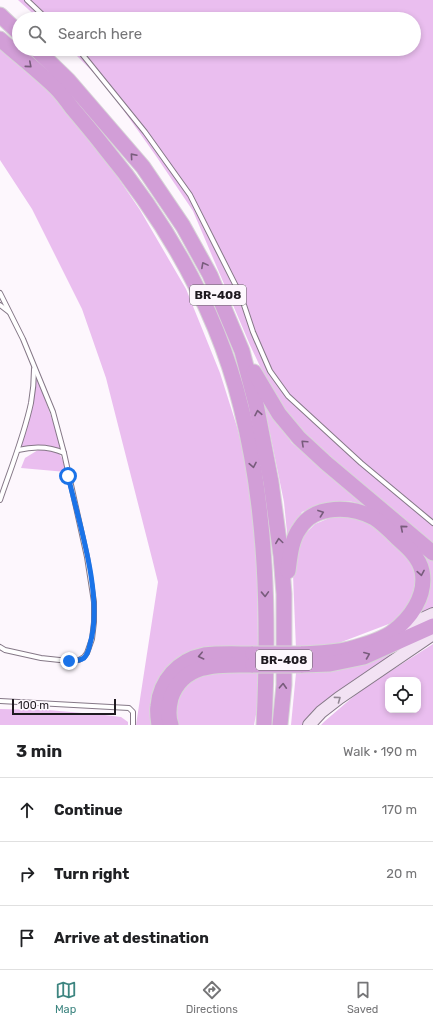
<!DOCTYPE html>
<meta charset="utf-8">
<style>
:root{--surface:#fff;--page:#f2f2f2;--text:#202124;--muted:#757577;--line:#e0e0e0;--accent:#3d8580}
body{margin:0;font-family:Rubik,sans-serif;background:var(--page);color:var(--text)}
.controls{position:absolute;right:12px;bottom:12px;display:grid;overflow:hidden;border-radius:8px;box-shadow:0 2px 6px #0003}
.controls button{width:36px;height:36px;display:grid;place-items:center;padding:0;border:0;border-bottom:1px solid var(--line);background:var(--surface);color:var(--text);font:20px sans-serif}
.scale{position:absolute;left:12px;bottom:10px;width:104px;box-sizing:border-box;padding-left:4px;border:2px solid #1f1a20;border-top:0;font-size:11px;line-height:14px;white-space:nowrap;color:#1f1a20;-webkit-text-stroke:3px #fdf7fd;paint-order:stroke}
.stop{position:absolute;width:12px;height:12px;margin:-9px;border:3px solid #1a73e8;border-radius:50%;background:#fff}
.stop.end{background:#1a73e8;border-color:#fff;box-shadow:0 1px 4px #0008}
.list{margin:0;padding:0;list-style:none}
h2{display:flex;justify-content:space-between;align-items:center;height:52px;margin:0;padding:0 16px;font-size:17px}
h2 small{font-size:13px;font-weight:400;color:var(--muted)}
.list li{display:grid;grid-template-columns:26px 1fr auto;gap:12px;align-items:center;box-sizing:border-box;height:64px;padding:0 16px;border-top:1px solid var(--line)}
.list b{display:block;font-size:15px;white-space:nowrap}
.list em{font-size:13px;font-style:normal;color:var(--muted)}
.icon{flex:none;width:22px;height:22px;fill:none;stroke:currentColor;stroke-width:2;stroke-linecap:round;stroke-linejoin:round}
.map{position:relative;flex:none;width:433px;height:725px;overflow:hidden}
.search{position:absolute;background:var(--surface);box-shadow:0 2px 6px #0003;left:12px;right:12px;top:12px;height:44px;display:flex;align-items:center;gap:10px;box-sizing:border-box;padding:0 14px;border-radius:22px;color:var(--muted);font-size:15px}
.sheet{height:244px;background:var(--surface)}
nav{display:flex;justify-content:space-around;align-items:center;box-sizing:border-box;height:56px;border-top:1px solid var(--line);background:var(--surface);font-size:11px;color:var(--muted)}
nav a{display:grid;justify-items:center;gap:2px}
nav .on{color:var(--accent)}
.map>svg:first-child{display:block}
.green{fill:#eabeef;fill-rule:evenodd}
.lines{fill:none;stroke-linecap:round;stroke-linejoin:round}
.lane-casing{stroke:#857887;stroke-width:6}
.secondary-casing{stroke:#857887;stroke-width:14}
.highway-casing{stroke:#d7d6d7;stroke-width:17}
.lane{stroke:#fff;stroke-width:4}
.secondary{stroke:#f2e2f3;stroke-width:12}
.highway{stroke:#d29ed7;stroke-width:15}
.highway-bridge-casing{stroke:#d7d6d7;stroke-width:17;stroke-linecap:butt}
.highway-bridge{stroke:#d29ed7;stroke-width:15}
.oneway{stroke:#785c7c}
.oneway2{stroke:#938894}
.route{stroke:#1a73e8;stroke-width:5}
.labels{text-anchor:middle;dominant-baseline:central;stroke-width:3.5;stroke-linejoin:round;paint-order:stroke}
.shield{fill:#fdf7fd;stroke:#625c62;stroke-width:1}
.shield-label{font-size:12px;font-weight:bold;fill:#1f1a20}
</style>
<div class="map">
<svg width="433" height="725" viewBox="0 0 433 725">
<rect width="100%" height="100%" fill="#fdf7fd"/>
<g class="green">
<polygon points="18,0 433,0 433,543 323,452 293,424 272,392 250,345 193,211 156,156 105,84 70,49 414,49 414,19 39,19"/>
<path d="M0 43 54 95 96 145 140 210 186 289 201 326 220 373 238 430 249 478 257 542 258 646C217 646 171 644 154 688 150 699 148 714 152 725H136L158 582 106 378 82 309 32 209 0 160Z"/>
<polygon points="34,368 64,453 50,448 18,450 28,417"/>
<polygon points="262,395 279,425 292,443 371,507 349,501 322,504 302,512 294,526 289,552 284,502"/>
<path d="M38 450C59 450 61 451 66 472L21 468 25 458Z"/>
<polygon points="343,516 360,519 377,527 416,567 420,588 412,605 394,622 331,646 296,649 293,575 302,537 315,524 332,517"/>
<polygon points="411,543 433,561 433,610 414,618 422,607"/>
<polygon points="428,634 337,694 313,712 302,725 291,725 296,673 331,671"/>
<path d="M433 644V725H321L325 721 361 690ZM388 680H418V710H388Z"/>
<path d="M216 671 260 672 259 699 254 725H176C176 719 175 712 176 706 179 684 197 676 216 671Z"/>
<polygon points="0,709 48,710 105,715 121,717 128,722 128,725 0,725"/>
</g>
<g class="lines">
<g class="lane-casing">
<g id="lane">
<polyline points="27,0 47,19"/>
<polyline points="78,49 145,132 190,195 241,296 253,332 270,371 288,396 361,463 433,523"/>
<polyline points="0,293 23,339 53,412 64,453 87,557 94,602 94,622 92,639 87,653 84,657 79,660 69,661 41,658 5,650 0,647"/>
<polyline points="0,305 9,312"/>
<path d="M18 450C34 446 49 446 64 453"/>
<path d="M0 500C11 468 24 436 31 403 33 392 34 380 34 369"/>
<polyline points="0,701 129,708 133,712 133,725"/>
</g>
</g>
<g class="secondary-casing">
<g id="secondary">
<polyline points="398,630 433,614"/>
<polyline points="309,725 321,712 339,698 433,634"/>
</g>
</g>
<g class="highway-casing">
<g id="highway">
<polyline points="0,15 19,33"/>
<path d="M0 39C18 55 37 70 55 87 61 93 67 101 72 108 83 121 94 134 104 147 167 223 217 310 241 407 267 510 269 619 264 725"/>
<polyline points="36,49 68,80 143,167 183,226 210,275 242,351 256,404 271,482 281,556 284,594 284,685 280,725"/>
<polyline points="254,372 279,414 299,438 326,463 433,553"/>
<path d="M288 571C290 557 291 540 300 528 315 504 352 506 374 518 382 523 390 531 397 538 407 547 419 557 422 571 427 596 410 619 391 633 382 639 360 646 349 649 333 653 317 653 301 654"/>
<polyline points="301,665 330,664 364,657 433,626"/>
<path d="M159 725C158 719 157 712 158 706 160 681 178 660 204 655 220 653 237 654 253 654"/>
<path d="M171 725C168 717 169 706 171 698 184 661 221 665 253 665"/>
</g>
</g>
<use href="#lane" class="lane"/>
<use href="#secondary" class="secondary"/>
<use href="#highway" class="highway"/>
<g class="highway-bridge-casing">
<g id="highway-bridge">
<polyline points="253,654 301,654"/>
<polyline points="253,665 301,665"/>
</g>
</g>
<use href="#highway-bridge" class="highway-bridge"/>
</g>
<defs><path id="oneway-chevron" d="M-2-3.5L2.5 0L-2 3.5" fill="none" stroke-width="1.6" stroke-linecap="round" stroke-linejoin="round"/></defs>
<g class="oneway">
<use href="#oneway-chevron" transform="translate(29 65) rotate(41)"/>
<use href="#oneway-chevron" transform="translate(133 156) rotate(-131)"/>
<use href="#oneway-chevron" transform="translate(204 265) rotate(-118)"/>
<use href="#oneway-chevron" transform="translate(258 413) rotate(-101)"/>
<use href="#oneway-chevron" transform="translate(304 443) rotate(-137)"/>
<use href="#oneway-chevron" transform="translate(253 465) rotate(79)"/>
<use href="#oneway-chevron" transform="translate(321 513) rotate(-20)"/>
<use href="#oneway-chevron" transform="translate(403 528) rotate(-140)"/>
<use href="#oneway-chevron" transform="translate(279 541) rotate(-98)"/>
<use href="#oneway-chevron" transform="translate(421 573) rotate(80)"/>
<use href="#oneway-chevron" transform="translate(265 594) rotate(88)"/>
<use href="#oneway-chevron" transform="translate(367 655) rotate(-22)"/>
<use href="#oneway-chevron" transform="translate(201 656) rotate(167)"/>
<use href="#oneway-chevron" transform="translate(283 686) rotate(-87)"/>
</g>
<use class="oneway2" href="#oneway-chevron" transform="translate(338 699) rotate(-36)"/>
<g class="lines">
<path class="route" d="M68 476C79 523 104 598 90 644 89 649 88 654 84 658 79 661 74 661 69 661"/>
</g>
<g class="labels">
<g class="shield">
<rect x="190" y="285" width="56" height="20" rx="3"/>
<rect x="256" y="650" width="56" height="20" rx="3"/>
</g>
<g class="shield-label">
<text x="218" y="295">BR-408</text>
<text x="284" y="660">BR-408</text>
</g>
</g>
</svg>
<div class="controls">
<button><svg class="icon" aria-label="locate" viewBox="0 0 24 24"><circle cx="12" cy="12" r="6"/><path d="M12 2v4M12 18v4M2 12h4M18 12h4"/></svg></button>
</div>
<div class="scale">100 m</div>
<div class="stop" style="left:68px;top:476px"></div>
<div class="stop end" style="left:69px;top:661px"></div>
<div class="search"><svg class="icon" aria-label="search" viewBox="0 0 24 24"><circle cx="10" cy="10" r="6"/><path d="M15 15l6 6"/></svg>Search here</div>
</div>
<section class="sheet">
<h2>3 min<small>Walk · 190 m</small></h2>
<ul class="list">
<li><svg class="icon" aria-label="ahead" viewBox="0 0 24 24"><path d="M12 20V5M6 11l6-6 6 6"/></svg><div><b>Continue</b></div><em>170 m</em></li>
<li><svg class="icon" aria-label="right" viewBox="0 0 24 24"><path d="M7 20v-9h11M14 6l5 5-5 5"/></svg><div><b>Turn right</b></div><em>20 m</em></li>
<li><svg class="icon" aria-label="arrive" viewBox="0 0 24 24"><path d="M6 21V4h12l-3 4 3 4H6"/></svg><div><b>Arrive at destination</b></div></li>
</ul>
</section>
<nav>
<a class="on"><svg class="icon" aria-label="map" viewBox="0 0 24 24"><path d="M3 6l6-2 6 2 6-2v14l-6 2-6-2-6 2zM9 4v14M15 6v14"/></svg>Map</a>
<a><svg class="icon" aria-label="directions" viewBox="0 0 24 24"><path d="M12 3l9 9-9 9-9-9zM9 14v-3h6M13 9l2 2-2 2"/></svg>Directions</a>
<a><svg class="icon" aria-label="saved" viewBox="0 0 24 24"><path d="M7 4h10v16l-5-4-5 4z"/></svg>Saved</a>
</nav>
